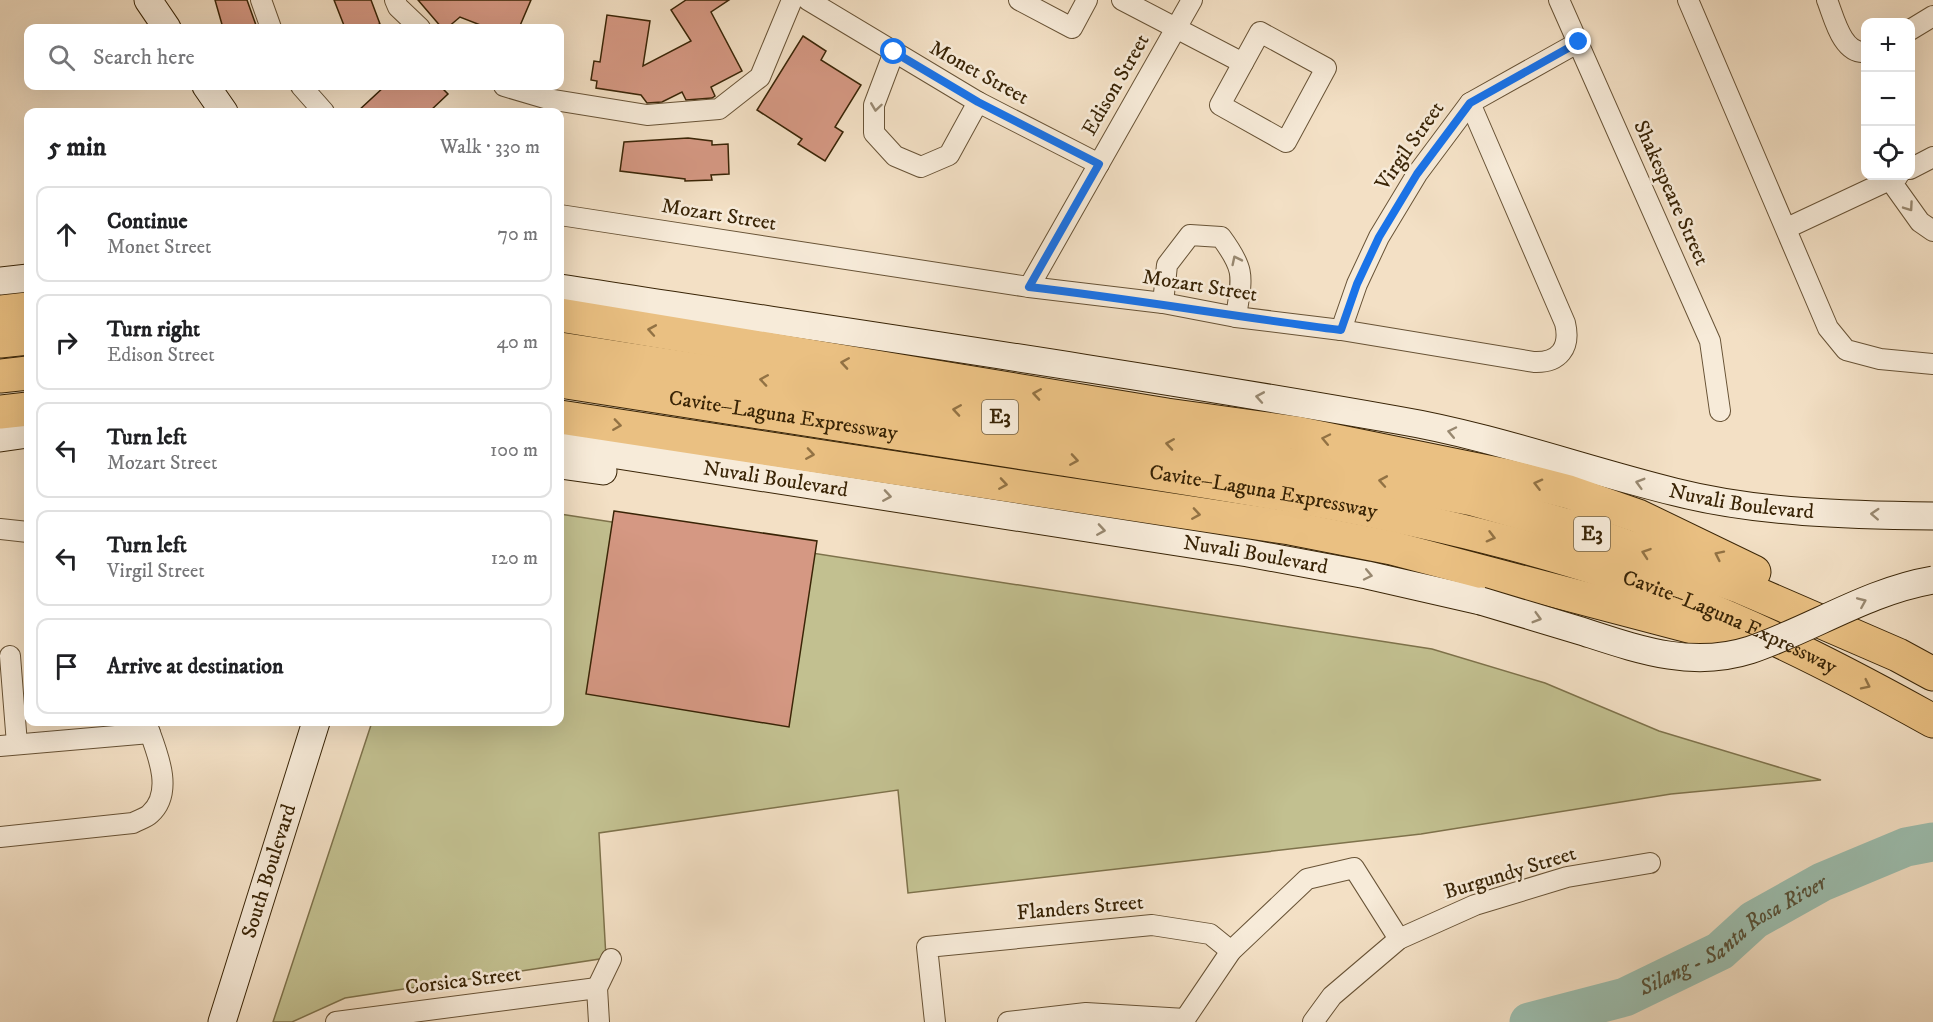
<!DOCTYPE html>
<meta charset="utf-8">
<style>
:root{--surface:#fff;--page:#f2f2f2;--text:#202124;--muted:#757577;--line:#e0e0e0}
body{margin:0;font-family:"IM FELL DW Pica",serif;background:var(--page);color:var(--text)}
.controls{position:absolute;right:18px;top:18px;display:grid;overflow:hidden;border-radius:12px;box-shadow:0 6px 24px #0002}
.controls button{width:54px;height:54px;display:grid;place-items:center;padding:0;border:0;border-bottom:2px solid var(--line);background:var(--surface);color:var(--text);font:30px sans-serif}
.stop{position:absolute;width:18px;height:18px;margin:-14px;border:4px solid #1a73e8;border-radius:50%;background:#fff}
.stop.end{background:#1a73e8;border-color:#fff;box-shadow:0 2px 6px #0008}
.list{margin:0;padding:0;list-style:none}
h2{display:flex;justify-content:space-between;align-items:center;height:78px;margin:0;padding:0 24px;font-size:26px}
h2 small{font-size:20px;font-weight:400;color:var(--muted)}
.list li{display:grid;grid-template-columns:39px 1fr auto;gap:18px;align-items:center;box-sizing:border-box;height:96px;margin:0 12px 12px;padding:0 12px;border:2px solid var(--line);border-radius:12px}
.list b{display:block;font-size:22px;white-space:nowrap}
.list p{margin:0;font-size:20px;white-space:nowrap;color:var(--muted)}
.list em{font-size:20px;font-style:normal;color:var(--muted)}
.icon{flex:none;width:33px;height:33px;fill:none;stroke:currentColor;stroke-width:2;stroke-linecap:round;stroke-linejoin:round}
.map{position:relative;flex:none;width:1933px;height:1022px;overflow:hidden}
.search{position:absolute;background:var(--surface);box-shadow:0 6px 24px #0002;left:24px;top:24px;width:540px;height:66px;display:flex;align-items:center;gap:15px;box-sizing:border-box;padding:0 21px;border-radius:12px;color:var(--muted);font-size:22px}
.panel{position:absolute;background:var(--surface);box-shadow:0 6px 24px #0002;left:24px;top:108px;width:540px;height:618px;border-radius:12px}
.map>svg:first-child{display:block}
.green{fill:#c2c090;stroke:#7e724b;stroke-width:1.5}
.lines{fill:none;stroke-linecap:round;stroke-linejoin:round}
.river{stroke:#9cbeaf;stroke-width:39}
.building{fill:#d59883;stroke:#392406;stroke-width:1.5}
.street-casing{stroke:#685336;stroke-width:22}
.secondary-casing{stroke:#392406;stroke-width:29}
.highway-casing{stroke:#392406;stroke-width:35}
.street{stroke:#f7ebd9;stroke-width:20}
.secondary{stroke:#f7ebd9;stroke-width:27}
.highway{stroke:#eac082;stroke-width:33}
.secondary-bridge-casing{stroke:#392406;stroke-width:29;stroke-linecap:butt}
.secondary-bridge{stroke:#f7ebd9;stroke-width:27}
.oneway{stroke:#988870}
.oneway2{stroke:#927244}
.route{stroke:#1a73e8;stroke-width:8}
.labels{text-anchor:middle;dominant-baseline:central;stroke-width:5;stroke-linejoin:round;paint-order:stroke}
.shield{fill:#f7ebd9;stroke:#726045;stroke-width:1.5}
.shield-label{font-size:20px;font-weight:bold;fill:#392406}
.street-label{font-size:21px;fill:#392406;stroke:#f7ebd9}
.water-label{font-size:22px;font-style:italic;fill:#575239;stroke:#f7ebd9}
</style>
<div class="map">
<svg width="1933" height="1022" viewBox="0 0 1933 1022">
<rect width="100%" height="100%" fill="#f3e0c5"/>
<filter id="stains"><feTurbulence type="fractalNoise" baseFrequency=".00333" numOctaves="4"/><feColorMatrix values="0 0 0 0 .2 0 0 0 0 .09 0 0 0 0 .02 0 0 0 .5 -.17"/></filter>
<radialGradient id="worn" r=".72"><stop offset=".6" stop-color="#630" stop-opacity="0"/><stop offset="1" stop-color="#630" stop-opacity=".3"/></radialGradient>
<polygon class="green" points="560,514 1432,649 1545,683 1659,731 1821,780 1671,794 1421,834 908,893 898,790 599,833 606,958 345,998 292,1022 273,1022 372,722 560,722"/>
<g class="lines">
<path class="river" id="s1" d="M1529 1022 1625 997 1720 951 1754 920 1822 882 1906 847 1933 842"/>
</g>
<g class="building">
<polygon points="215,0 247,0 257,28 223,28"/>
<polygon points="334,0 371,0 380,24 368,28 345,28"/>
<polygon points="418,0 531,0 519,28 488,28 460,17 447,28 442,28"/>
<polygon points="686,0 729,0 711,12 742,71 711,87 715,96 712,98 686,100 682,92 662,102 647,103 641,95 596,88 597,81 591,80 594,61 600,62 607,15 650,21 643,66 691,41 671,10"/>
<polygon points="803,36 826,51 821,60 861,85 835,127 843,132 825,161 798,144 802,139 757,110"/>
<polygon points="385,86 440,86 448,94 429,112 357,112"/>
<polygon points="688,138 712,141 712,145 728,144 729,174 711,175 712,180 685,181 685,179 620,171 624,142"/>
<polygon points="614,511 817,541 789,727 586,694"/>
</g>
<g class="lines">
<g class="street-casing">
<g id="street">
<polyline points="261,0 271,28"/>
<polyline points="395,0 398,7 420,28"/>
<polyline points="808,0 978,102 1099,164"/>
<polyline points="1019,0 1072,28 1087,0"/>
<polyline points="1122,0 1243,63"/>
<polyline points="1559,0 1710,341 1720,411"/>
<polyline points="1688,0 1828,328 1846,350 1880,359 1933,364"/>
<path d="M1827 0C1834 17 1842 55 1866 52"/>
<polyline points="1910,30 1933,16"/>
<polygon points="1260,32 1326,68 1286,142 1220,105"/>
<polyline points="894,52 874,105 874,133 895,156 921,167 949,155 978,102"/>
<polyline points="301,86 324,112"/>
<polyline points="504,86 548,99 647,115 719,109 760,77 792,0"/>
<polyline points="1910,169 1933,157"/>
<polyline points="1890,180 1920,222 1933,231"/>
<path d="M560 215 1029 287 1163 303 1236 317 1341 330 1534 362C1559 363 1571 348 1565 323L1470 103"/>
<polyline points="1787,228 1898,176"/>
<polyline points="1029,287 1192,0"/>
<path d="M1163 303 1167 265 1190 235 1221 237C1246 271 1242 276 1236 317"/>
<polyline points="1341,330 1357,284 1379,237 1417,174 1470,103 1579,42"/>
<polyline points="0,529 28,532"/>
<polyline points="10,656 17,744"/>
<polyline points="0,746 150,733"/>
<path d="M0 837 133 823C138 820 146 818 150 814 176 791 155 748 146 722"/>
<polyline points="336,1022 597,988"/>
<polyline points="599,1022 597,988 611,959"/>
<polyline points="935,1022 927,947 1152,925 1210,934 1231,951"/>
<polyline points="1008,1022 1086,1013 1185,1019 1231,951 1307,879 1354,868 1399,939"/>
<polyline points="1313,1022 1332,996 1399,939 1475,905 1567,877 1650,863"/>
</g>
</g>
<g class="secondary-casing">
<g id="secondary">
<polyline points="148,0 167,28"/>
<polyline points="206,86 224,112"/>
<polyline points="0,281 28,278"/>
<path id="s2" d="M560 288C839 331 1119 371 1397 420 1492 436 1582 469 1675 492 1758 513 1848 515 1933 516"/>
<polyline points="0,438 28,434"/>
<path id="s3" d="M560 446 1248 553 1367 575 1481 601"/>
<polyline points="560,465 603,471"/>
<path id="s4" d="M222 1022 316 722"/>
</g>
</g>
<g class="highway-casing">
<g id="highway">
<polyline points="0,312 28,309"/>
<polyline points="560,315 1167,415 1296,433 1507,476 1569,492 1638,516 1754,572"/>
<polyline points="0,341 28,338"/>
<polyline points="560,349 1200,448 1473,499 1572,527 1741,587 1898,655 1933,674"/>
<polyline points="0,376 28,373"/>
<path id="s5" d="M560 381C727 407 894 433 1062 459 1246 487 1431 514 1608 572 1722 609 1829 663 1933 721"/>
<polyline points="0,412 28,409"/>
<polyline points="560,417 1290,528 1392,548 1727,636"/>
</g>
</g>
<use href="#street" class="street"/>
<use href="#secondary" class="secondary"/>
<use href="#highway" class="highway"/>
<g class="secondary-bridge-casing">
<path id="secondary-bridge" d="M1481 601C1514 611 1548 621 1581 631 1637 649 1691 669 1750 650 1812 629 1868 591 1933 580"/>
</g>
<use href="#secondary-bridge" class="secondary-bridge"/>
</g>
<defs><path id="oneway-chevron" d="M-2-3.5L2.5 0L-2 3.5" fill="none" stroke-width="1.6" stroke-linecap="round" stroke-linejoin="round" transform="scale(1.5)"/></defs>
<g class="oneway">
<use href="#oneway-chevron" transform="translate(876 107) rotate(98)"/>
<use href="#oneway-chevron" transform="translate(1909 207) rotate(55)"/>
<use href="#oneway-chevron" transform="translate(1236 260) rotate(-116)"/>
<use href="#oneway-chevron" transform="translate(1260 397) rotate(-170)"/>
<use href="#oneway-chevron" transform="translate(1452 432) rotate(-168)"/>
<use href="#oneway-chevron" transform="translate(1640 483) rotate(-164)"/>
<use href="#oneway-chevron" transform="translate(887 496) rotate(9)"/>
<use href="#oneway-chevron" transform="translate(1875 514) rotate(-177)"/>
<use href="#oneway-chevron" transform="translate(1101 530) rotate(9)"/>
<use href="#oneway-chevron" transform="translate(1368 575) rotate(12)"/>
<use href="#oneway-chevron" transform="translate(1862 602) rotate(-23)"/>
<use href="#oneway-chevron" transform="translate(1537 618) rotate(16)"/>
</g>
<g class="oneway2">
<use href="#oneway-chevron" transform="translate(652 330) rotate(-170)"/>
<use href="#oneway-chevron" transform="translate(845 363) rotate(-171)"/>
<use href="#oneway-chevron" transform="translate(764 380) rotate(-171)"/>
<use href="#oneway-chevron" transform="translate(1037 394) rotate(-171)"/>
<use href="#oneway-chevron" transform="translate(957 410) rotate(-171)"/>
<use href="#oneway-chevron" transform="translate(617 425) rotate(8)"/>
<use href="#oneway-chevron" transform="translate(1326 439) rotate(-168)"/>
<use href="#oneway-chevron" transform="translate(1170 444) rotate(-171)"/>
<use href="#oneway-chevron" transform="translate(810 454) rotate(9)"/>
<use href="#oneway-chevron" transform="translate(1074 460) rotate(9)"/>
<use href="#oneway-chevron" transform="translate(1383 481) rotate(-170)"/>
<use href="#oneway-chevron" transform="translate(1003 484) rotate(9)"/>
<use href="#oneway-chevron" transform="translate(1538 484) rotate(-166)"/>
<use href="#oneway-chevron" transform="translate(1196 514) rotate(9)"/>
<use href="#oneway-chevron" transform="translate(1491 537) rotate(15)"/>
<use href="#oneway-chevron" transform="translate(1646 553) rotate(-161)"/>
<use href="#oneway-chevron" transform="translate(1719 555) rotate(-154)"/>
<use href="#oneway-chevron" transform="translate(1866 685) rotate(26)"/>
</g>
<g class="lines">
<path class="route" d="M894 52 978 102 1099 164 1029 287C1133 299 1237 317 1341 330L1357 284 1379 237 1417 174 1470 103 1579 42"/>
</g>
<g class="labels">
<g class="shield">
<rect x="982" y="400" width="36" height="34" rx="4.5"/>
<rect x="1574" y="517" width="36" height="34" rx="4.5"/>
</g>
<g class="shield-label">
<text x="1000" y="417">E3</text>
<text x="1592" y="534">E3</text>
</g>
<g class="street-label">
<text transform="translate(979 73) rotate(29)">Monet Street</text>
<text transform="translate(1116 85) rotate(-60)">Edison Street</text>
<text transform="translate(1410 146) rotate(-55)">Virgil Street</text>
<text transform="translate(1671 193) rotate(66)">Shakespeare Street</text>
<text transform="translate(719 215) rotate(9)">Mozart Street</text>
<text transform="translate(1200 286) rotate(9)">Mozart Street</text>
<text stroke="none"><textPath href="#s5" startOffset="226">Cavite–Laguna Expressway</textPath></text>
<text stroke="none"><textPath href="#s3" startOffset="218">Nuvali Boulevard</textPath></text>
<text stroke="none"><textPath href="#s5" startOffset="712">Cavite–Laguna Expressway</textPath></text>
<text stroke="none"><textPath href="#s2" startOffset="1202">Nuvali Boulevard</textPath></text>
<text stroke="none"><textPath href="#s3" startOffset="704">Nuvali Boulevard</textPath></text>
<text stroke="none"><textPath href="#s5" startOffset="1198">Cavite–Laguna Expressway</textPath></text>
<text stroke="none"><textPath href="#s4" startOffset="158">South Boulevard</textPath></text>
<text transform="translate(1510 873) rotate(-17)">Burgundy Street</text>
<text transform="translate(1080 908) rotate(-5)">Flanders Street</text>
<text transform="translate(463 981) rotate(-7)">Corsica Street</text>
</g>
<g class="water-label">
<text stroke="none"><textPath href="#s1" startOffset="224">Silang - Santa Rosa River</textPath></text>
</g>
</g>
<rect width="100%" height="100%" filter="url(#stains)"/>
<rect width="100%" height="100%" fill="url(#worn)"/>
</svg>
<div class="controls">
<button>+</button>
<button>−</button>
<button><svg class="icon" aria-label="locate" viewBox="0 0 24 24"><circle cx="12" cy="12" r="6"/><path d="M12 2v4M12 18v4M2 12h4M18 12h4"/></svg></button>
</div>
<div class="stop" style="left:894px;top:52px"></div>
<div class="stop end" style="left:1579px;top:42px"></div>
<div class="search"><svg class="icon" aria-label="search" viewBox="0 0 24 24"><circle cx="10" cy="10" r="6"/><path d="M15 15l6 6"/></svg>Search here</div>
<section class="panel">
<h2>5 min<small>Walk · 330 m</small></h2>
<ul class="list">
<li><svg class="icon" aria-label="ahead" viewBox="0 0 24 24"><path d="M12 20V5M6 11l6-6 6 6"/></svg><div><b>Continue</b><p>Monet Street</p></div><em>70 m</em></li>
<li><svg class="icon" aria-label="right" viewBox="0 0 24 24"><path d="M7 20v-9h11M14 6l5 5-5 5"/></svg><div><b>Turn right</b><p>Edison Street</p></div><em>40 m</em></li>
<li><svg class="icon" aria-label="left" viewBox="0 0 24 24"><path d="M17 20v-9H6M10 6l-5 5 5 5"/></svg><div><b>Turn left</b><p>Mozart Street</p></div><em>100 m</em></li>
<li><svg class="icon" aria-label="left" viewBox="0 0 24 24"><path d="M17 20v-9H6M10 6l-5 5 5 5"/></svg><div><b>Turn left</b><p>Virgil Street</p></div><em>120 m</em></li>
<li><svg class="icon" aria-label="arrive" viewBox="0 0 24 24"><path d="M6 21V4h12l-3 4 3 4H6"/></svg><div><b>Arrive at destination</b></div></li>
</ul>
</section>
</div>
